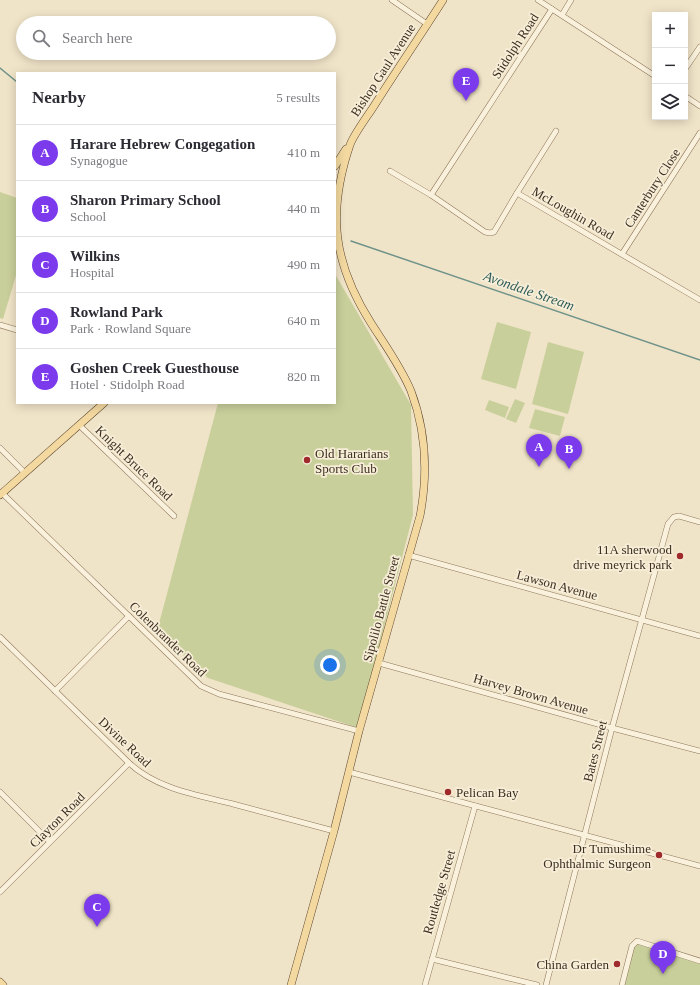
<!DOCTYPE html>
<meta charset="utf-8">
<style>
:root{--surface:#fff;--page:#f2f2f3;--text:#2b2b33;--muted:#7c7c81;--line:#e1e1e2;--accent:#7c3aed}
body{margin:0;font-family:Georgia,serif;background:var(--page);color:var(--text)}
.controls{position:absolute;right:12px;top:12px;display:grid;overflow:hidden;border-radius:0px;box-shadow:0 2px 10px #0003}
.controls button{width:36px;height:36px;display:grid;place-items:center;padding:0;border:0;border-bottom:1px solid var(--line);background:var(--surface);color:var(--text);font:20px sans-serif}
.you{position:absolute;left:330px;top:665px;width:14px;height:14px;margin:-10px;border:3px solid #fff;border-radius:50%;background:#1a73e8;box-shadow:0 0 0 6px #1a73e833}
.badge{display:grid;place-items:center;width:26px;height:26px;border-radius:50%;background:var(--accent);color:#fff;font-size:13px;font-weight:700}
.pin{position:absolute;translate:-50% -33px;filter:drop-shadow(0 1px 2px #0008)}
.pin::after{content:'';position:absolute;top:21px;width:14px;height:12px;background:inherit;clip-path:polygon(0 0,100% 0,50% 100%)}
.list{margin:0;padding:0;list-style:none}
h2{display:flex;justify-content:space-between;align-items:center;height:52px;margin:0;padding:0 16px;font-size:17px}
h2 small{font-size:13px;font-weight:400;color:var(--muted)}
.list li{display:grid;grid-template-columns:26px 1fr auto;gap:12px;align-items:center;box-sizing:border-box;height:56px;padding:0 16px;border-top:1px solid var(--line)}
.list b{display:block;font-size:15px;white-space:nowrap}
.list p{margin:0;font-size:13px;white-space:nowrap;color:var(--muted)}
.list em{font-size:13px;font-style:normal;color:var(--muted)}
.icon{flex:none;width:22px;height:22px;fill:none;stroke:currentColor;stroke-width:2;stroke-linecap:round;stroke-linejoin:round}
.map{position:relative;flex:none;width:700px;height:985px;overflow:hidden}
.search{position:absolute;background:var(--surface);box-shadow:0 2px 10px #0003;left:16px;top:16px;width:320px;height:44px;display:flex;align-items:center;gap:10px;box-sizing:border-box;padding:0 14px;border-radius:22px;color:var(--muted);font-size:15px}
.panel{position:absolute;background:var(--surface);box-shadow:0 2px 10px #0003;left:16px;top:72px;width:320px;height:332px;border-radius:0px}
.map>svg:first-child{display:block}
.green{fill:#c9cf9b}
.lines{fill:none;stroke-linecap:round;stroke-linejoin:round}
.stream{stroke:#6f938a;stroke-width:1.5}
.minor-casing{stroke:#8d765c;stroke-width:6}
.major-casing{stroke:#5b4430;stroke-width:8}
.minor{stroke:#faf1dc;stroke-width:5}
.major{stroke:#f3d9a0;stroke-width:7}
.poi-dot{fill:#9e2a2b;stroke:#f7eed8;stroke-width:1.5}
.labels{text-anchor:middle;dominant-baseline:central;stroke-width:3.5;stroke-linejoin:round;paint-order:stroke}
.street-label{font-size:13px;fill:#3d2e20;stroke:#f7eed8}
.poi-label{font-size:13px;fill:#3d2e20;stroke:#f7eed8;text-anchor:end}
.water-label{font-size:14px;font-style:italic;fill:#2f5d5a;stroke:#f7eed8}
</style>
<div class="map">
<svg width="700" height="985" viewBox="0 0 700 985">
<rect width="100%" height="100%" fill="#f0e4c8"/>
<g class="green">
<polygon points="0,192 17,198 17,272 3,319 0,318"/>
<polygon points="335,274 411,405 413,515 358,728 208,678 157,631 218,403 335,403"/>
<polygon points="497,322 531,332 516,389 481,379"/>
<polygon points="548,342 584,352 568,414 532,404"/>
<polygon points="515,399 525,403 516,423 506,419"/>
<polygon points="489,400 509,407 505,418 485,410"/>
<polygon points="535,409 565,417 560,436 529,428"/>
<polygon points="634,942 700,962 700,985 622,985"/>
</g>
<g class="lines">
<g class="stream">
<polyline points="0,68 17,82"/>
<polyline points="351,241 700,360"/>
</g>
<g class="minor-casing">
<g id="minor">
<polyline points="392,0 427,24"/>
<polyline points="538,0 655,76"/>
<polyline points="562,15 571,0"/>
<polyline points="685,69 700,47"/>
<polyline points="685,96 700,106"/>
<polyline points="390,171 431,195 485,232 490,233 494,232 517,193 700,300"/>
<polyline points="517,193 556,131"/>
<polyline points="431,195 552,9"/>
<polyline points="622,254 700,133"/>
<polyline points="0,325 17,330"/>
<polyline points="79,425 174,516"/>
<polyline points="0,448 25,473"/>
<polyline points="2,493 201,686 219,694 359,731"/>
<polyline points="408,555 700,636"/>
<path d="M0 637 129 763C157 789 197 795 233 804 267 813 300 822 334 831"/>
<polyline points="379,663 612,728 700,751"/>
<polyline points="55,691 129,616"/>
<polyline points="349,772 700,866"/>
<polyline points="0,792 50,842"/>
<polyline points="0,892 129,763"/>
<polyline points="432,959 537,985"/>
<polyline points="425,985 475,806"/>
<polyline points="546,985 612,728 668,524 674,517 679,516 700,522"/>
<polyline points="622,985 632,946 637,941 700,961"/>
</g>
</g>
<g class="major-casing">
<g id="major">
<polyline points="335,166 346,149"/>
<polyline points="0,495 104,403"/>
<polyline points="0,982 3,985"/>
<path d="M291 985 334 831 359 731 420 516C428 474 426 431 411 391 401 367 385 345 371 323 333 263 327 213 350 145 354 134 367 117 374 106 396 71 420 36 443 0"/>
</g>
</g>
<use href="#minor" class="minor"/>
<use href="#major" class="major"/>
</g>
<g class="poi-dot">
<circle cx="307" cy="460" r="4"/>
<circle cx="680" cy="556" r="4"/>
<circle cx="448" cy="792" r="4"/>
<circle cx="659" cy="855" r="4"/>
<circle cx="617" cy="964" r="4"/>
</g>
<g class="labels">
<g class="street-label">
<text transform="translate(515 46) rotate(-57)">Stidolph Road</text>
<text transform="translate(383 70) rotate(-57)">Bishop Gaul Avenue</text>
<text transform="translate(652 188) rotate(-57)">Canterbury Close</text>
<text transform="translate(573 213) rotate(30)">McLoughin Road</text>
<text transform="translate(134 463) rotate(44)">Knight Bruce Road</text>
<text transform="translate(557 585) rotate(15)">Lawson Avenue</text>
<text transform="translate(381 609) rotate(-75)">Sipolilo Battle Street</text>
<text transform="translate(168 639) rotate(44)">Colenbrander Road</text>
<text transform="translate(531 694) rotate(16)">Harvey Brown Avenue</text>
<text transform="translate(125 742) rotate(43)">Divine Road</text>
<text transform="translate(595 751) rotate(-76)">Bates Street</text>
<text transform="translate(57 820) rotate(-45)">Clayton Road</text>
<text transform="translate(439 892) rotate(-74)">Routledge Street</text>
</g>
<g class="poi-label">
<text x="315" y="453" text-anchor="start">Old Hararians<tspan x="315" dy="15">Sports Club</tspan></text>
<text x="672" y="549">11A sherwood<tspan x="672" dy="15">drive meyrick park</tspan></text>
<text x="456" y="792" text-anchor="start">Pelican Bay</text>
<text x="651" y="848">Dr Tumushime<tspan x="651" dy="15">Ophthalmic Surgeon</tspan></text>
<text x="609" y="964">China Garden</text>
</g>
<g class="water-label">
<text transform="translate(529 291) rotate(19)">Avondale Stream</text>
</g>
</g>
</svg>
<div class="controls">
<button>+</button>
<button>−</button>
<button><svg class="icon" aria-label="layers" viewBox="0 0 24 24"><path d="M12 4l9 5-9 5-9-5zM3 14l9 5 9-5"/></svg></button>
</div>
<div class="you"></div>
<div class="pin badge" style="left:539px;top:467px">A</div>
<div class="pin badge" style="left:569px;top:469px">B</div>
<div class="pin badge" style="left:97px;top:927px">C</div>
<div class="pin badge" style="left:663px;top:974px">D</div>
<div class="pin badge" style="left:466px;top:101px">E</div>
<div class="search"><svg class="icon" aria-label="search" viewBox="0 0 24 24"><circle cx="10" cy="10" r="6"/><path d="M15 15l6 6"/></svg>Search here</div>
<section class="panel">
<h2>Nearby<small>5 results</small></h2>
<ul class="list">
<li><span class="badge">A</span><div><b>Harare Hebrew Congegation</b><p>Synagogue</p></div><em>410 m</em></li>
<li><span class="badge">B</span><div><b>Sharon Primary School</b><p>School</p></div><em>440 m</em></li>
<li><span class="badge">C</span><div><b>Wilkins</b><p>Hospital</p></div><em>490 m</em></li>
<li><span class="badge">D</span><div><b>Rowland Park</b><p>Park · Rowland Square</p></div><em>640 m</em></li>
<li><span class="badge">E</span><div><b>Goshen Creek Guesthouse</b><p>Hotel · Stidolph Road</p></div><em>820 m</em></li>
</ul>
</section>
</div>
